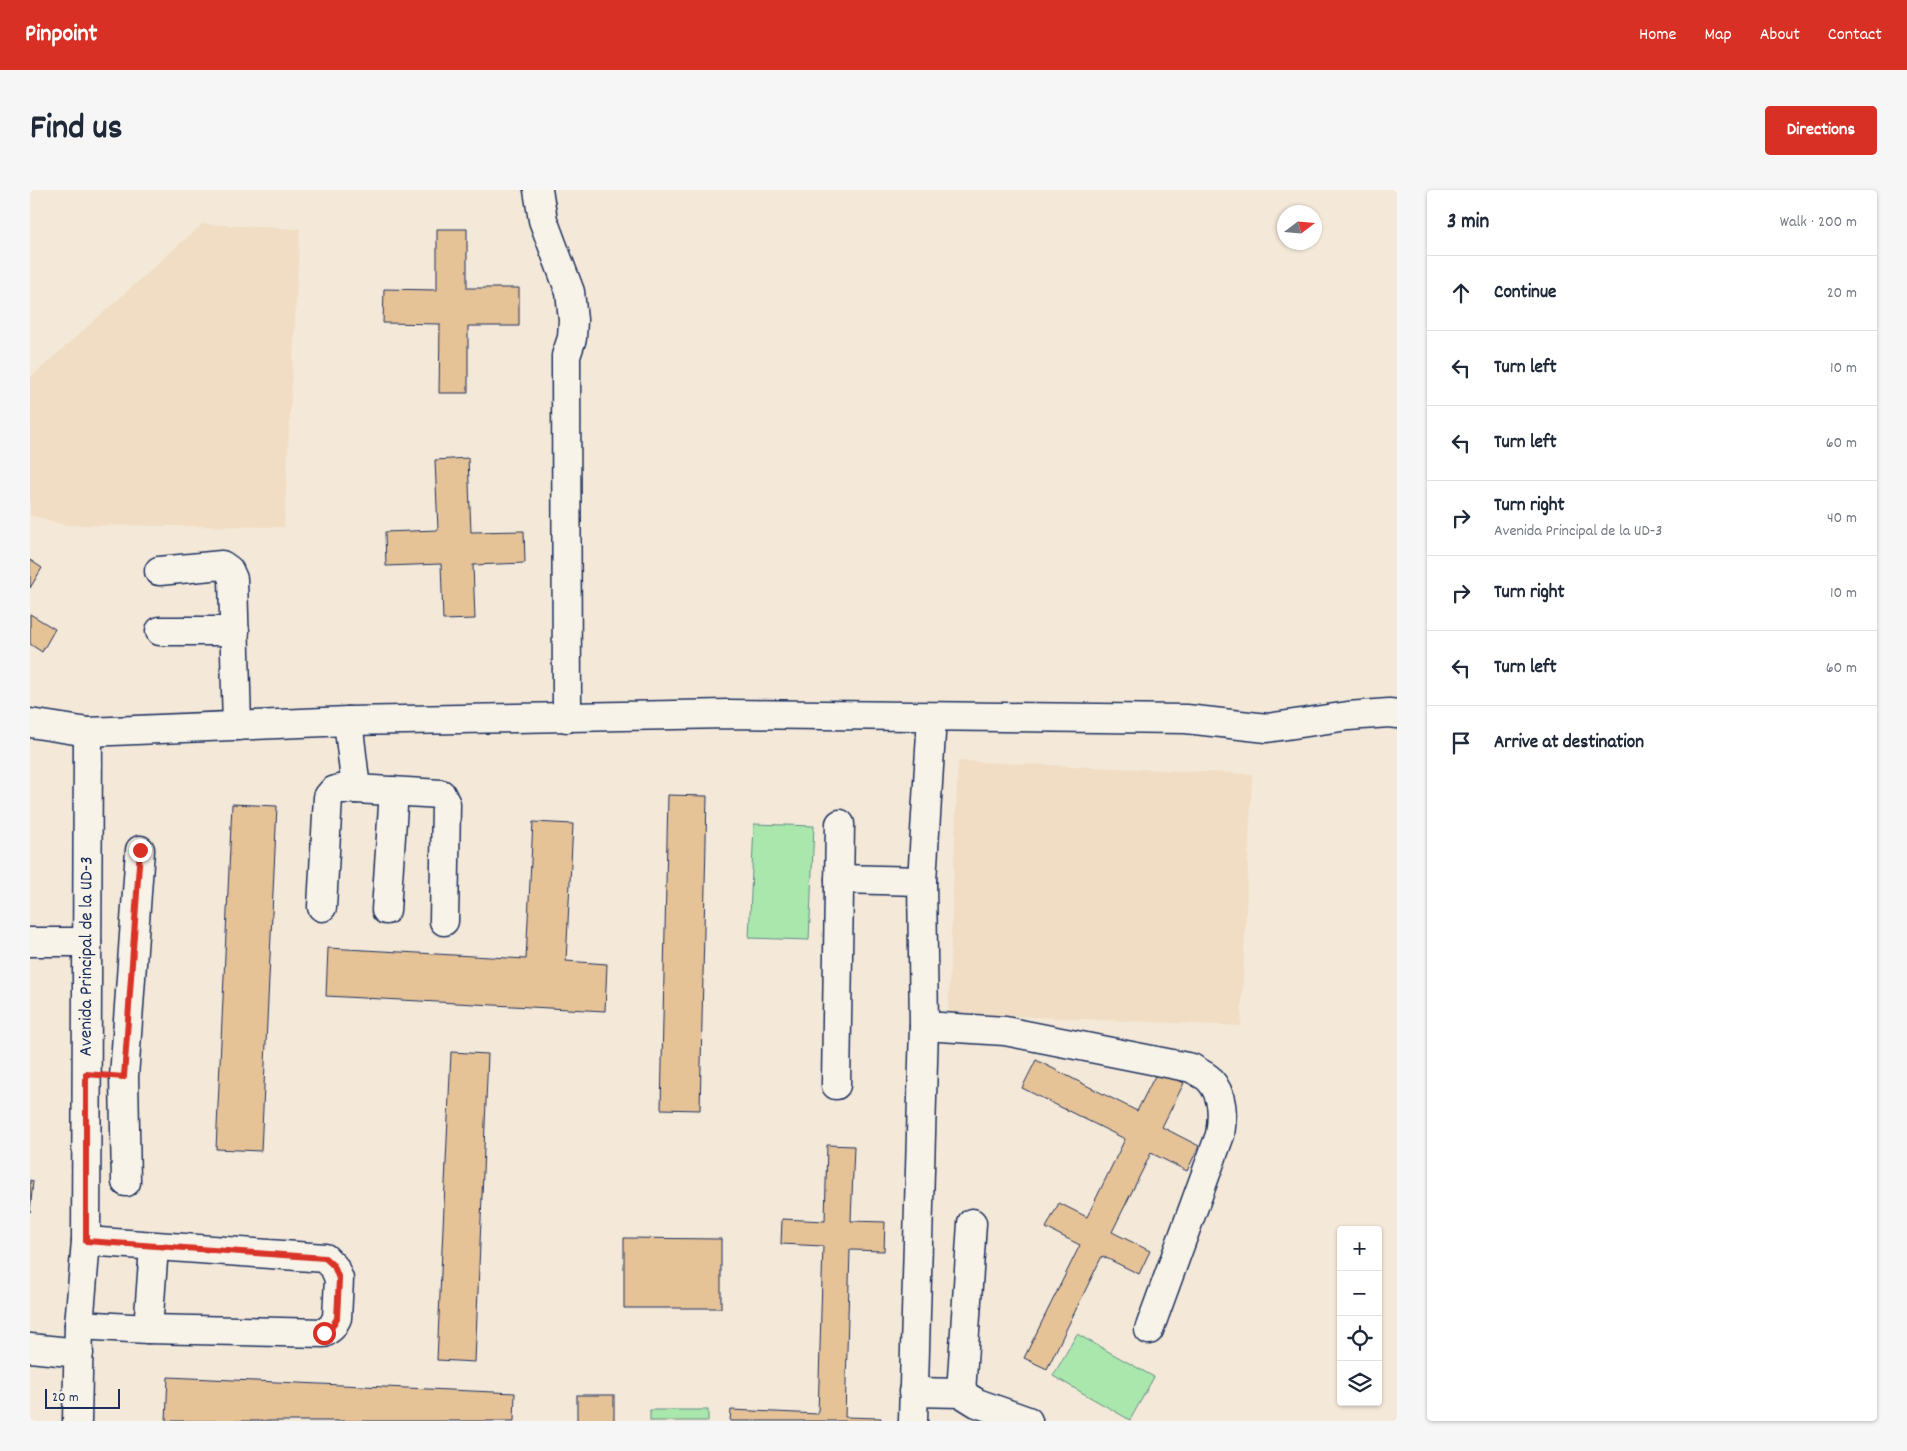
<!DOCTYPE html>
<meta charset="utf-8">
<style>
:root{--surface:#fff;--page:#f6f6f7;--text:#1f2937;--muted:#747a83;--line:#e0e1e3;--accent:#d93025}
body{margin:0;font-family:Dekko,sans-serif;background:var(--page);color:var(--text)}
.controls{position:absolute;right:15px;bottom:15px;display:grid;overflow:hidden;border-radius:5px;box-shadow:0 1px 4px #0004}
.controls button{width:45px;height:45px;display:grid;place-items:center;padding:0;border:0;border-bottom:1px solid var(--line);background:var(--surface);color:var(--text);font:25px sans-serif}
.compass{position:absolute;left:1247px;top:15px;width:45px;height:45px;border-radius:50%;background:var(--surface);box-shadow:0 1px 4px #0004;rotate:74deg}
.scale{position:absolute;left:15px;bottom:12px;width:75px;box-sizing:border-box;padding-left:5px;border:2px solid #1b2f5e;border-top:0;font-size:14px;line-height:18px;white-space:nowrap;color:#1b2f5e;-webkit-text-stroke:4px #f7f3e8;paint-order:stroke}
.stop{position:absolute;width:15px;height:15px;margin:-11px;border:4px solid #d93025;border-radius:50%;background:#fff}
.stop.end{background:#d93025;border-color:#fff;box-shadow:0 1px 5px #0008}
.list{margin:0;padding:0;list-style:none}
h2{display:flex;justify-content:space-between;align-items:center;height:65px;margin:0;padding:0 20px;font-size:21px}
h2 small{font-size:16px;font-weight:400;color:var(--muted)}
.list li{display:grid;grid-template-columns:32px 1fr auto;gap:15px;align-items:center;box-sizing:border-box;height:75px;padding:0 20px;border-top:1px solid var(--line)}
.list b{display:block;font-size:19px;white-space:nowrap}
.list p{margin:0;font-size:16px;white-space:nowrap;color:var(--muted)}
.list em{font-size:16px;font-style:normal;color:var(--muted)}
.icon{flex:none;width:28px;height:28px;fill:none;stroke:currentColor;stroke-width:2;stroke-linecap:round;stroke-linejoin:round}
.map{position:relative;flex:none;width:1367px;height:1231px;overflow:hidden;border-radius:5px}
header{display:flex;align-items:center;gap:30px;box-sizing:border-box;height:70px;padding:0 25px;background:var(--accent);color:#fff}
header strong{font-size:24px}
nav{display:flex;gap:28px;margin-inline-start:auto;font-size:18px}
.intro{display:flex;align-items:center;justify-content:space-between;box-sizing:border-box;height:120px;padding:0 30px}
h1{margin:0;font-size:35px}
.button{padding:12px 22px;border-radius:5px;background:var(--accent);color:#fff;font-size:18px;font-weight:700}
main{display:flex;gap:30px;padding:0 30px}
aside{flex:1;background:var(--surface);border-radius:5px;box-shadow:0 1px 4px #0004}
.map>svg:first-child{display:block}
.built{fill:#f0ddc4}
.green{fill:#aae7ad;stroke:#628b86}
.building{fill:#e6c297;stroke:#1b2f5e}
.lines{fill:none;stroke-linecap:round;stroke-linejoin:round}
.minor-casing{stroke:#1b2f5e;stroke-width:31}
.minor{stroke:#f7f3e8;stroke-width:28}
.route{stroke:#d93025;stroke-width:6}
.labels{text-anchor:middle;dominant-baseline:central;stroke-width:4;stroke-linejoin:round;paint-order:stroke}
.street-label{font-size:19px;fill:#1b2f5e;stroke:#f7f3e8}
</style>
<header>
<strong>Pinpoint</strong>
<nav><a>Home</a><a>Map</a><a>About</a><a>Contact</a></nav>
</header>
<div class="intro"><h1>Find us</h1><a class="button">Directions</a></div>
<main>
<div class="map">
<svg width="1367" height="1231" viewBox="0 0 1367 1231">
<rect width="100%" height="100%" fill="#f4e9d8"/>
<filter id="ink" filterUnits="userSpaceOnUse"><feTurbulence type="fractalNoise" baseFrequency=".02" numOctaves="2"/><feDisplacementMap in="SourceGraphic" scale="10" xChannelSelector="R" yChannelSelector="G"/><feConvolveMatrix kernelMatrix="1 2 1 2 8 2 1 2 1" color-interpolation-filters="sRGB"/></filter>
<g filter="url(#ink)">
<g class="built">
<polygon points="172,34 270,39 254,337 35,335 0,325 0,188"/>
<polygon points="928,571 1222,584 1211,836 918,823"/>
</g>
<g class="green">
<polygon points="724,634 784,636 779,750 719,748"/>
<polygon points="1047,1144 1124,1187 1100,1230 1023,1186"/>
<rect x="620" y="1220" width="58" height="11"/>
</g>
<g class="building">
<polygon points="407,39 437,39 437,98 489,98 489,136 438,136 438,203 409,203 410,134 353,133 354,99 407,100"/>
<polygon points="438,268 441,342 494,341 495,373 443,375 445,429 413,430 411,374 356,376 355,342 408,340 405,270"/>
<polygon points="0,370 12,378 0,398"/>
<polygon points="0,424 25,439 12,462 0,454"/>
<polygon points="638,605 677,606 670,920 631,919"/>
<polygon points="202,614 247,616 231,961 186,959"/>
<polygon points="503,632 543,634 536,771 577,774 575,821 296,806 298,758 496,769"/>
<polygon points="421,862 458,864 445,1172 407,1170"/>
<polygon points="1006,870 1107,921 1128,880 1154,893 1132,937 1169,956 1157,981 1121,963 1082,1042 1120,1061 1109,1084 1072,1066 1017,1179 994,1168 1050,1055 1016,1038 1029,1013 1057,1027 1095,949 992,898"/>
<polygon points="797,955 824,956 821,1031 855,1032 854,1061 820,1060 815,1227 851,1228 850,1231 700,1231 701,1220 788,1224 793,1056 751,1054 752,1029 795,1031"/>
<polygon points="0,990 3,991 0,1022"/>
<polygon points="594,1048 691,1049 691,1118 594,1118"/>
<polygon points="138,1187 485,1203 484,1231 136,1231"/>
<rect x="547" y="1205" width="37" height="26"/>
</g>
<g class="lines">
<g class="minor-casing">
<g id="minor">
<polyline points="508,0 513,30 540,102 543,130 542,148 536,166 537,528"/>
<polyline points="129,381 192,375 199,380 203,389 207,536"/>
<polyline points="130,441 205,441"/>
<polyline points="318,531 326,599"/>
<polyline points="0,533 58,542 318,531 698,524 1156,529 1237,538 1318,526 1359,523 1367,524"/>
<polyline points="809,689 892,691"/>
<polyline points="292,717 298,607 303,601 309,599 326,599 411,604 416,614 414,731"/>
<polyline points="356,720 364,601"/>
<polyline points="0,752 57,752"/>
<path d="M894 836 975 841 1162 878C1167 882 1175 885 1179 889 1194 905 1193 926 1190 945L1119 1140"/>
<polyline points="806,895 810,634"/>
<polyline points="96,992 94,887 110,660"/>
<polyline points="49,1135 118,1139 294,1143 302,1137 307,1128 309,1089 304,1077 295,1068 56,1051"/>
<polyline points="118,1139 124,1057"/>
<polyline points="0,1158 49,1163"/>
<polyline points="883,1202 931,1203 947,1213 998,1231"/>
<polyline points="931,1203 942,1033"/>
<path id="s1" d="M47 1231 49 1135 56 1051 58 542"/>
<polyline points="883,1231 894,836 892,691 902,527"/>
</g>
</g>
<use href="#minor" class="minor"/>
</g>
</g>
<g class="lines" filter="url(#ink)">
<polyline class="route" points="110,660 94,887 56,884 56,1051 295,1068 304,1076 309,1089 307,1128 302,1137 294,1143"/>
</g>
<g class="labels">
<g class="street-label">
<text stroke="none"><textPath href="#s1" startOffset="465">Avenida Principal de la UD-3</textPath></text>
</g>
</g>
</svg>
<div class="controls">
<button>+</button>
<button>−</button>
<button><svg class="icon" aria-label="locate" viewBox="0 0 24 24"><circle cx="12" cy="12" r="6"/><path d="M12 2v4M12 18v4M2 12h4M18 12h4"/></svg></button>
<button><svg class="icon" aria-label="layers" viewBox="0 0 24 24"><path d="M12 4l9 5-9 5-9-5zM3 14l9 5 9-5"/></svg></button>
</div>
<svg class="compass" viewBox="-18 -18 36 36"><path d="M0-13l5 13h-10z" fill="#e53935"/><path d="M0 13l5-13h-10z" fill="#747a83"/></svg>
<div class="scale">20 m</div>
<div class="stop" style="left:294px;top:1143px"></div>
<div class="stop end" style="left:110px;top:660px"></div>
</div>
<aside>
<h2>3 min<small>Walk · 200 m</small></h2>
<ul class="list">
<li><svg class="icon" aria-label="ahead" viewBox="0 0 24 24"><path d="M12 20V5M6 11l6-6 6 6"/></svg><div><b>Continue</b></div><em>20 m</em></li>
<li><svg class="icon" aria-label="left" viewBox="0 0 24 24"><path d="M17 20v-9H6M10 6l-5 5 5 5"/></svg><div><b>Turn left</b></div><em>10 m</em></li>
<li><svg class="icon" aria-label="left" viewBox="0 0 24 24"><path d="M17 20v-9H6M10 6l-5 5 5 5"/></svg><div><b>Turn left</b></div><em>60 m</em></li>
<li><svg class="icon" aria-label="right" viewBox="0 0 24 24"><path d="M7 20v-9h11M14 6l5 5-5 5"/></svg><div><b>Turn right</b><p>Avenida Principal de la UD-3</p></div><em>40 m</em></li>
<li><svg class="icon" aria-label="right" viewBox="0 0 24 24"><path d="M7 20v-9h11M14 6l5 5-5 5"/></svg><div><b>Turn right</b></div><em>10 m</em></li>
<li><svg class="icon" aria-label="left" viewBox="0 0 24 24"><path d="M17 20v-9H6M10 6l-5 5 5 5"/></svg><div><b>Turn left</b></div><em>60 m</em></li>
<li><svg class="icon" aria-label="arrive" viewBox="0 0 24 24"><path d="M6 21V4h12l-3 4 3 4H6"/></svg><div><b>Arrive at destination</b></div></li>
</ul>
</aside>
</main>
